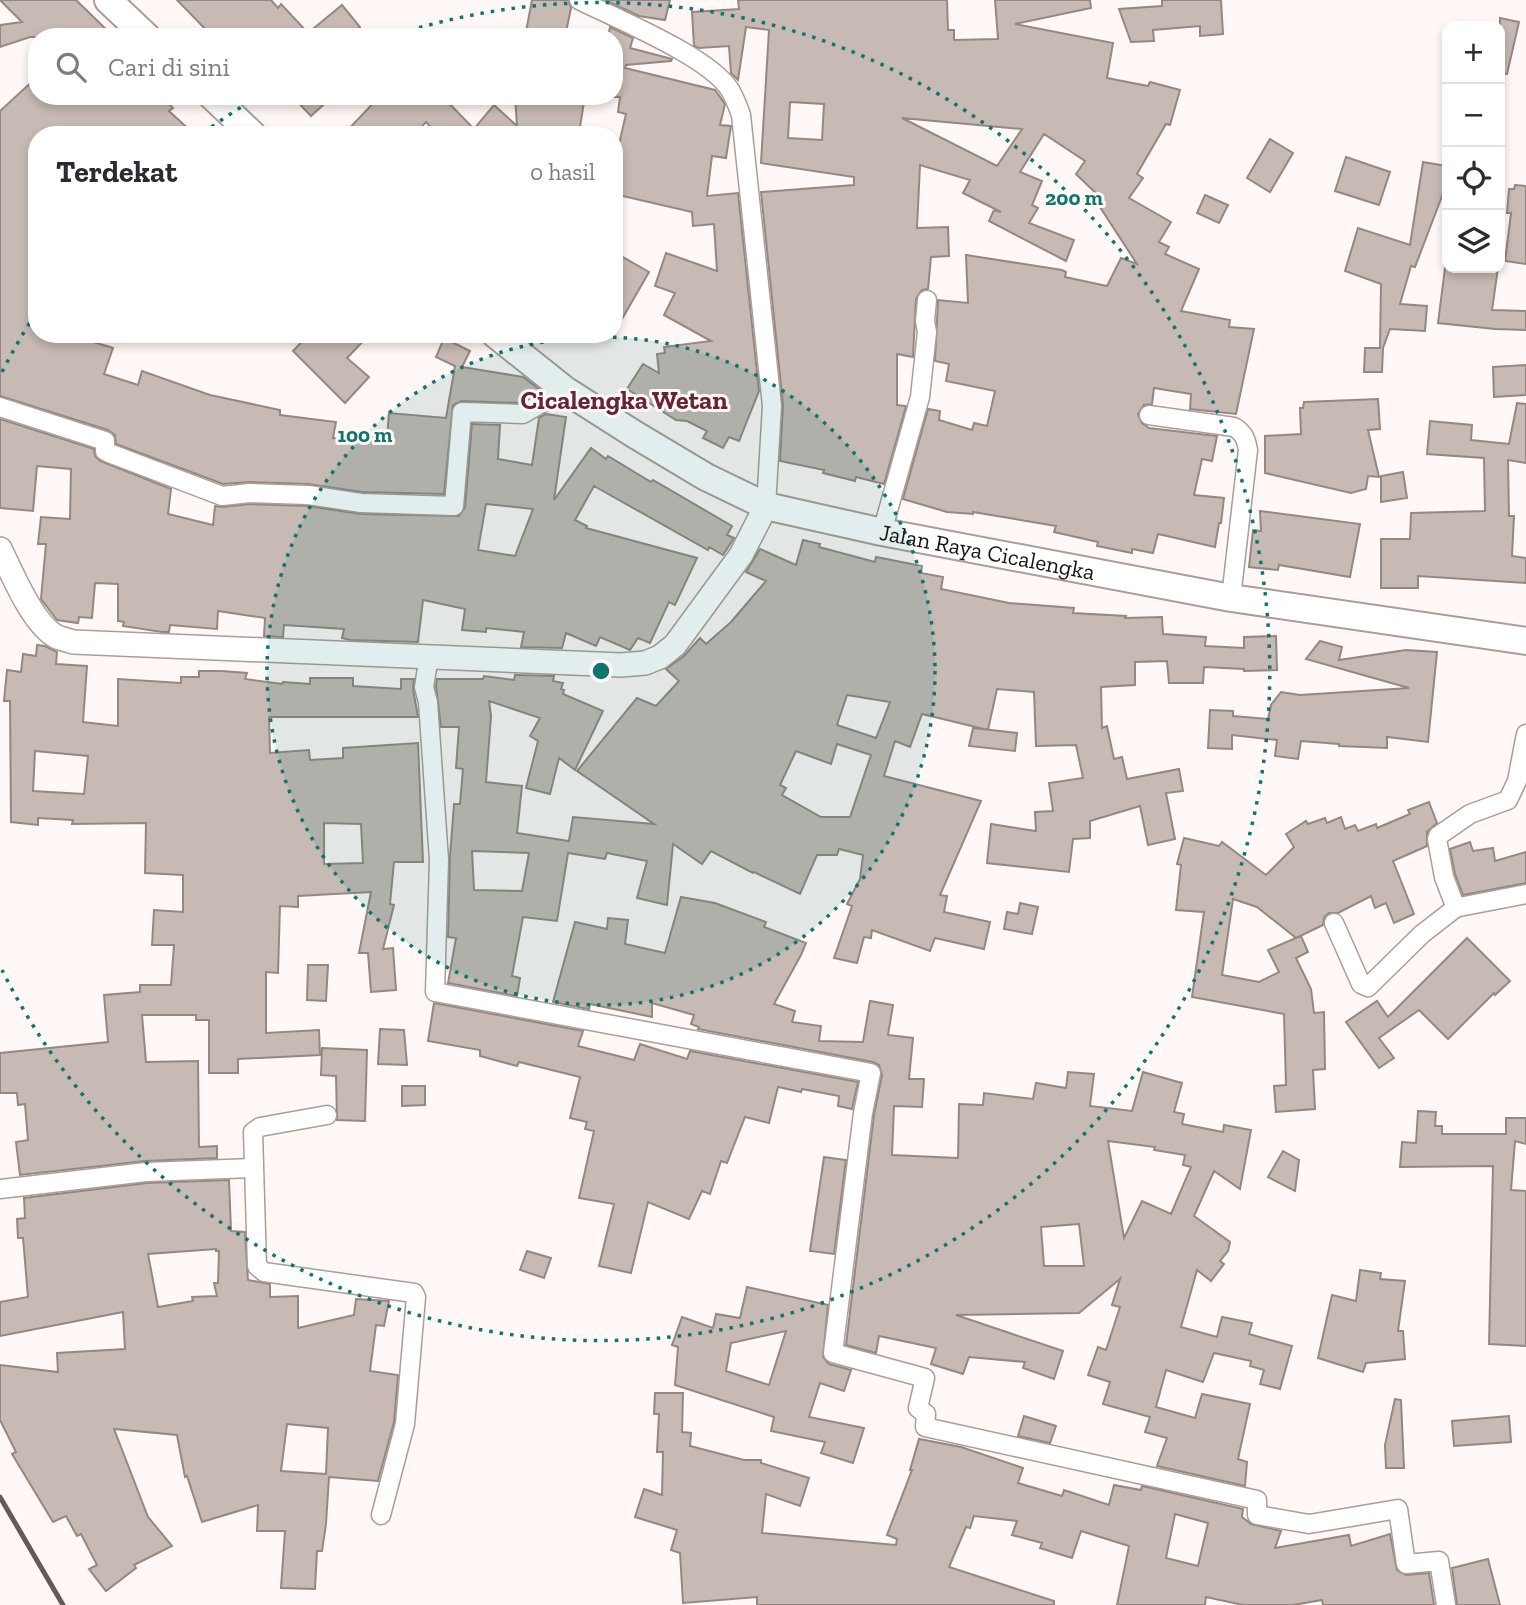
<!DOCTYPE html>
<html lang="id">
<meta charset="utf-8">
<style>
:root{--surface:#fff;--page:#f2f2f3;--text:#2b2b33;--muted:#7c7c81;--line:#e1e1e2}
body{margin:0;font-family:"Zilla Slab",serif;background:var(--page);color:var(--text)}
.controls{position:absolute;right:21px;top:21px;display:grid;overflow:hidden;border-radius:14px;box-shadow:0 4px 10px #0003}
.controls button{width:63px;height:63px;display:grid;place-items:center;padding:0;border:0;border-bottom:2px solid var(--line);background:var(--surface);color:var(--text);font:35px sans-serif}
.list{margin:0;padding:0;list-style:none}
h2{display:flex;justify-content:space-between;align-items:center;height:91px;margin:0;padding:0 28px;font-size:30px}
h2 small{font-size:23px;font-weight:400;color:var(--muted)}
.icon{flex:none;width:38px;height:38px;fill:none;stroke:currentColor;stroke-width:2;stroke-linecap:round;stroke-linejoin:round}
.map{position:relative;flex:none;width:1526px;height:1605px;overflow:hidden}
.search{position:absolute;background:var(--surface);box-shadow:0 4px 10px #0003;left:28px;top:28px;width:595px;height:77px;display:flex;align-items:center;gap:18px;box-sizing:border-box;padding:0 24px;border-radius:28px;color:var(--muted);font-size:26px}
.panel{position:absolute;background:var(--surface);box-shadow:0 4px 10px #0003;left:28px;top:126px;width:595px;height:217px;border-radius:28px}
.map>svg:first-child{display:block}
.building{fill:#c7b9b3;stroke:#958782;stroke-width:2;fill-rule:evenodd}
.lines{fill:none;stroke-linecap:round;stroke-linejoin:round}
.minor-casing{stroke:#ab9d97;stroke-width:21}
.tertiary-casing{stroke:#ab9d97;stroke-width:26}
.secondary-casing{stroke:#ab9d97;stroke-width:30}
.minor{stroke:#fff;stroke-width:18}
.tertiary{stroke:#fff;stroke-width:23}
.secondary{stroke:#fff;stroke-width:26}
.rail{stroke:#615c5a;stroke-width:5}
.ring{fill:none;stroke:#0f766e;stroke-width:3.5;stroke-dasharray:3.5 7}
.labels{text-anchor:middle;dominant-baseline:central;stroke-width:6;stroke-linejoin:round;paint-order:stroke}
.street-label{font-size:23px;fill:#181311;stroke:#fff8f6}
.quarter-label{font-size:26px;font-weight:bold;fill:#672339;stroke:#fff8f6}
.centre{fill:#0f766e;stroke:#fff8f6;stroke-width:3.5}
.ring-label{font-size:21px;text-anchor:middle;font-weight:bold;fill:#0f766e;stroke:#fff8f6;stroke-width:6;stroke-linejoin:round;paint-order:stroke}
</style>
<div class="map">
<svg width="1526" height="1605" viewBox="0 0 1526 1605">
<rect width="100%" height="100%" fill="#fff8f6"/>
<g class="building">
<polygon points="0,0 76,0 114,37 30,37 0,47 0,25 22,22"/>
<polygon points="177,0 271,0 278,8 281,4 308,33 342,5 360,27 348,37 257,37 250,29 242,37 213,37"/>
<polygon points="532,0 568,0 571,8 565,37 525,37"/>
<polygon points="605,0 670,0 665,20 639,16"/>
<path d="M738 0H947L948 30H954V40L998 39 995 0H1090L1091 8 1015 24 1113 43 1107 78 1148 86 1150 82 1180 90 1170 125 1166 124 1137 174 1143 178 1129 198 1171 222 1159 242 1169 247 1165 254 1199 269 1181 311 1230 320 1229 327 1254 329 1236 414 1190 409 1191 394 1154 388 1152 404 1144 405 1138 414 1142 423 1149 428 1217 436 1212 461 1202 459 1194 495 1224 498 1221 523H1219L1215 547 1158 534 1153 553 1132 549V553L1097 546 1098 542 1054 532 1056 526 973 512V514L947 512 903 499 928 409 940 411 939 420 972 430 974 423 987 426 995 391 946 381 949 364 935 361 938 300 968 303 966 255 1062 270 1066 272 1065 277 1107 286 1121 258 1137 264 1098 204 1102 199 1076 174 1085 161 1044 134 1020 172 1042 181 1032 205 1038 208 1029 223 1074 240 1066 261 989 221 994 210 1001 212 963 193 970 180 920 165 917 228 948 227 949 256 931 257 928 289 922 290 916 299 913 357 897 354V405L906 406 884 484 856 477 855 481 823 473 824 470 780 461 783 405 761 192 854 185V177L761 163 769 30 746 27 738 80 731 73 729 46 699 48 694 46 692 12 739 9ZM790 102 824 104 822 140 788 138ZM902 118 1022 129 997 166Z"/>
<polygon points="1162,0 1221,0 1223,34 1200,36 1200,26 1153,30 1154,41 1131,42 1119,9 1162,6"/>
<polygon points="1500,18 1519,22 1507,74 1500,73"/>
<polygon points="610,27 633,38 630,48 672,59 671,61 626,65 625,68 715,90 725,104 720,125 731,126 726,158 712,156 707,196 738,193 759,391 739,441 729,437 723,448 703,438 707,431 687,421 676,420 627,389 643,364 659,373 657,354 665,353 664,347 711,341 664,315 675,293 655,286 666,253 717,271 714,224 693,226 692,212 614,194 614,166 626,114 618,112 620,97 614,97 614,37 608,37"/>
<polygon points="37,77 37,96 162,96 173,108 169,111 195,135 37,135 37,334 67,334 113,348 104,374 138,385 142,371 210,395 280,410 280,415 336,422 333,438 372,442 372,436 387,438 389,413 446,418 455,366 436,357 444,338 470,351 462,367 523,377 539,389 538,392 520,403 462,401 453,405 444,494 362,492 308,484 250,482 223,484 116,444 115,435 108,430 0,396 0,111"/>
<polygon points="292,96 333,96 311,116"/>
<polygon points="380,96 442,96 474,129 494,105 517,126 515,96 585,96 579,133 554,129 548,135 438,135 426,122 414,135 343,135"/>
<polygon points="1270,139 1293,153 1270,192 1247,178"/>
<polygon points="1346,157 1390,172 1379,205 1335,191"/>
<polygon points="1423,162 1447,166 1447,183 1415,267 1411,266 1400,304 1427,306 1425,331 1390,329 1383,348 1382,372 1364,372 1365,348 1380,348 1381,284 1345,271 1358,228 1410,245"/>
<polygon points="1515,185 1526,186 1526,264 1505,261 1511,213 1507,213 1509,189 1514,189"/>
<polygon points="1205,195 1228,205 1219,223 1197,213"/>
<polygon points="614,252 649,272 614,333"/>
<polygon points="1445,268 1498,268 1492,310 1526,311 1526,330 1495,329 1438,323"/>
<polygon points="309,334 370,334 347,358 369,377 345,403 293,351"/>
<polygon points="1526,365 1526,395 1494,397 1493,367"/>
<polygon points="1378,399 1380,429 1368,430 1379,477 1368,476 1366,489 1351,493 1265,473 1265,436 1301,434 1300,408 1303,408 1304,402"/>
<polygon points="1517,403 1526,404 1526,463 1508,460 1509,516 1514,516 1512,556 1526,558 1526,583 1418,576 1418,588 1381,588 1381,539 1410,539 1411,513 1485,511 1484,458 1427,454 1430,421 1472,425 1471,440 1509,444"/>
<path d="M546 414 566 417 554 500 591 448 606 459 608 456 651 482 653 480 732 526 727 535 734 538 723 555 709 547 708 550 594 486 575 520 587 526 586 528 697 558 675 605 669 602 650 643 638 638 630 650 600 637 596 646 566 633 562 648 521 647 524 632 486 628V632L462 630 465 609 423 600 418 642 350 640 342 638 344 629 284 625 283 637 264 636 265 618 218 611 217 629 170 625 169 632H162L123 626 124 622 118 621V584L95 583 92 618 79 617 78 623 57 620 41 599 46 544H38L41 517 70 519 71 469 37 466 33 511 0 508V419L94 449 95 456 100 461 171 489 168 514 213 525 215 506 223 507 250 504 307 506 361 514 459 516 465 507 472 424 500 425 498 459 532 465 539 418ZM486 504 533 509 515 556 478 550Z"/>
<polygon points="1403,472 1407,498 1381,502 1381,476"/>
<polygon points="1260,511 1360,524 1350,577 1279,565 1278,570 1249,567 1253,530 1261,531"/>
<path d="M803 540 820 544 819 547 875 562 876 557 922 566 921 573 943 577 941 589 1009 603 1074 608 1073 613 1126 616 1125 618 1162 617 1163 634 1206 637 1205 646 1244 648V637L1276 636 1277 670 1244 671V669L1204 667 1203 683H1169L1167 661 1135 662V685L1101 687 1102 728 1107 726 1114 759 1122 757 1127 779 1179 769 1183 791 1166 793 1175 839 1148 845 1140 806 1090 821V838L1073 839 1069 872 987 863 991 824 1036 831 1035 812 1053 811 1049 783 1083 778 1076 745 1036 746 1034 692 997 689 988 730 922 714 910 747 895 741 884 776 981 801 940 895 947 896 944 912 990 922 984 949 935 938 930 951 872 930 871 938 864 937 857 963 834 958 852 906 847 904 860 879 863 855 839 849 837 855H817L800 894 754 872 753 873 711 851 702 864 673 844 667 905 637 898 647 861 607 853 605 859 568 853 557 921 523 917 512 976 520 978 517 996 448 983 456 938 448 937 450 857 454 804H460L463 769 456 768 459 727H441L436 686 437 679H483L484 676 514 680 515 675 554 676 553 681 563 683 561 689 564 690 563 694 603 711 575 770 559 758 550 794 526 788 538 741 530 736 540 718 489 701 491 716 486 782 522 786 517 833 569 841 573 817 654 824 577 771 637 698 656 706 679 681 666 669 684 656 700 638 706 644 731 622 766 581 746 572 760 549 796 565ZM847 695 890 702 876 738 837 725ZM837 744 871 755 850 817H821L782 795 786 788 780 785 796 751 831 764ZM472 851 529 853 522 891 474 890Z"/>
<polygon points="1320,641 1342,647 1339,660 1406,650 1437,652 1428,742 1387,737 1387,748 1339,746 1339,744 1301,741 1298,759 1275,756 1277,740 1232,735 1232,749 1208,748 1210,710 1233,711 1233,716 1268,719 1271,705 1281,692 1300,695 1409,688 1306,659"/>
<path d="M37 645 45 646 57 652 56 664 87 666 83 722 118 726V679L181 683V677H199V671H221L247 673 245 679 282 684 283 682 310 684V678H353V686L401 689V679H414L413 689 418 717H269L270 753 309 750 310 760 343 758V748L418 743 423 862H394L390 904 394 905 383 949 393 948 396 990 371 992 368 953H359L371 892 298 896V907L280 906 278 973 266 972V1033L319 1030 320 1055 238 1059V1073H209V1020H196V1015H142L146 1062 198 1061 199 1147 217 1146V1158L145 1161 20 1175 16 1142 28 1140 25 1104 18 1105 17 1093H0V1053L108 1042 104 995 140 992V985H171L174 945H152L154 910 183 912V875L145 873 146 823 72 824 73 820 38 818V825L11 822 10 701H4L7 670 21 672 23 654 36 656ZM35 751 88 756 84 794 33 791ZM324 823 361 824 363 863 324 864Z"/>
<polygon points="973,728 1017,733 1015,751 969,746"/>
<path d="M1429 802 1437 823 1427 832V846L1393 861 1414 914 1394 923 1386 903 1375 908 1371 896 1338 913H1329L1324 917 1323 925 1296 938 1301 936 1308 952 1296 958 1311 989 1314 1013 1324 1012 1325 1069 1313 1070 1315 1109 1276 1112 1274 1086 1286 1085 1284 1014 1192 997 1204 912 1176 910 1181 865 1177 864 1184 838 1219 846 1222 842 1266 875 1294 847 1286 834 1306 821 1308 824 1325 818 1327 823 1341 817 1345 829 1355 825 1358 831 1376 824 1377 828 1410 814 1408 810ZM1233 899 1257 907 1296 938 1268 950 1279 972 1259 982 1222 975Z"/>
<polygon points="1470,842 1473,851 1493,848 1495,861 1526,852 1526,883 1463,895 1455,874 1450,849"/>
<path d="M681 897 715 903 766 922 764 927 806 943 801 955 774 1004 795 1011 792 1022 821 1026 819 1041 863 1042 870 1001 893 1005 888 1035 913 1038 909 1079H924L922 1107 894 1106 892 1155 958 1158 959 1104 983 1105 984 1093 1033 1099 1036 1083 1066 1088 1068 1072 1094 1074 1090 1106 1132 1111 1143 1072 1182 1083 1174 1112 1184 1114 1182 1124 1223 1132 1224 1125 1251 1130 1240 1189 1214 1171 1194 1216 1230 1242 1228 1251 1220 1261 1224 1264 1211 1281 1197 1270 1181 1327 1217 1337 1222 1317 1252 1323 1249 1334 1292 1346 1280 1389 1260 1384 1264 1370 1250 1366 1251 1361 1214 1353 1203 1382 1166 1370 1156 1407 1195 1418 1202 1394 1250 1404 1238 1459 1247 1462 1245 1486 1157 1466 1167 1438 1145 1432 1150 1417 1103 1404 1110 1382 1088 1375 1098 1347 1106 1350 1120 1307 1112 1305 1120 1279 1079 1313 956 1315 1063 1351 1054 1379 1023 1368 1025 1362 969 1357 963 1374 931 1364 936 1348 879 1336 876 1353 846 1345 874 1115 882 1075 879 1065 873 1062 698 1029 699 1027 691 1024 694 1015 652 1003V1017L590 1004 589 1009 553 1002 575 922 607 929 608 918 628 920 625 944 665 953ZM1108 1141 1155 1147 1154 1150 1185 1155 1183 1165 1191 1167 1171 1214 1142 1201 1124 1238ZM1079 1224 1084 1266H1044L1041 1227Z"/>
<polygon points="1020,903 1038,907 1032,934 1004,929 1007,912 1018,914"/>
<polygon points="1467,938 1510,981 1495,995 1494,993 1448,1039 1419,1010 1379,1038 1394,1058 1379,1068 1346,1022 1377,1001 1388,1017"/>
<polygon points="308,965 328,965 326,1001 307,1000"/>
<polygon points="434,1003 583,1031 578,1046 634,1060 640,1044 687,1059 690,1051 858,1082 852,1109 838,1106 839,1096 802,1089 801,1092 778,1087 769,1123 745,1117 727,1163 721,1161 710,1194 702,1191 689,1219 648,1202 631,1273 599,1266 614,1204 579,1198 594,1131 585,1129 587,1122 570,1118 580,1077 519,1062 517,1066 480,1056 480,1050 428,1041"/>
<polygon points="380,1029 404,1030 407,1065 378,1064"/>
<polygon points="322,1048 367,1050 365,1121 337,1120 336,1076 321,1075"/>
<polygon points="402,1086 425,1086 425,1105 402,1106"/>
<polygon points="1418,1111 1436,1112 1435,1126 1442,1126 1442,1134 1506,1134 1506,1118 1526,1118 1526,1144 1515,1141 1511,1190 1526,1191 1526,1346 1489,1344 1493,1166 1400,1167 1402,1142 1416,1143"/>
<polygon points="1283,1151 1299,1160 1295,1191 1268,1177"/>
<polygon points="824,1157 846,1160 834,1254 810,1251"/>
<path d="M229 1180 231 1231 245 1232 248 1280 270 1284V1297L298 1296V1328L354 1315 356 1299 389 1301 384 1326 376 1325 370 1371 398 1375 394 1422 378 1481 329 1477 326 1524 322 1551H317L315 1589 281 1588 285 1531H257L258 1505 202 1522 187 1476 185 1477 177 1435 114 1429 148 1517 172 1546 134 1565 136 1568 106 1591 89 1569 97 1565 81 1534 77 1536 66 1516 53 1522 12 1454 16 1452 0 1420V1365L58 1372 57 1353 125 1349 123 1312 0 1336V1302L28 1297 23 1238H18L17 1219 25 1218 24 1198 147 1183ZM216 1249V1251H219L218 1283H214L217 1296 192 1297 193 1301 158 1307 148 1254ZM287 1424 328 1428 326 1474 281 1471Z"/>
<polygon points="527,1251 551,1258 544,1278 520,1270"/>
<polygon points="1360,1270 1381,1273 1380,1279 1405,1281 1398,1331 1403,1331 1405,1359 1366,1363 1363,1372 1318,1358 1332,1295 1356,1301"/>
<path d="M747 1287 828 1305 823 1357 829 1364 851 1370 844 1391 820 1383 809 1417 864 1428 853 1463 821 1453 825 1442 771 1431 774 1417 675 1385 678 1347 672 1345 682 1317 713 1328 716 1314 740 1318ZM786 1331 769 1385 726 1371 731 1343Z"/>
<path d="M655 1393H683L682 1432 691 1433 690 1446 744 1460H761V1463L809 1478 800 1506 766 1494 762 1533 896 1545 897 1539 887 1535 912 1470H910L919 1439 961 1447 1023 1468 1018 1483 1062 1496 1064 1490 1109 1505 1114 1485 1141 1490 1142 1486 1243 1509 1242 1517 1251 1524 1281 1531 1275 1548 1349 1535 1351 1546 1390 1534 1397 1570 1406 1575 1429 1573 1434 1605H1323L1322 1600 1293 1605H1243L1206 1597 1205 1605H1117L1129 1546 1081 1531 1072 1558 1040 1548 1042 1543 1012 1535 1017 1521 974 1516 970 1528 966 1527 949 1567 1054 1601V1605H757V1597L683 1603 680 1553 671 1550 677 1530 635 1517 644 1489 662 1495 663 1452H657L659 1414H654ZM1175 1514 1208 1523 1198 1566 1166 1558Z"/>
<polygon points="1395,1399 1401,1400 1404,1468 1386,1468 1385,1445"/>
<polygon points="1024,1416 1056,1426 1050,1443 1018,1436"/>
<polygon points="1509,1416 1511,1442 1454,1446 1452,1421"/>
<polygon points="1488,1559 1500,1605 1457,1605 1452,1568"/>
</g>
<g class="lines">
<g class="minor-casing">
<g id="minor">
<path d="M579 0C615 18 710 57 730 90 735 98 738 107 741 115L772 406 766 506"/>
<polyline points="0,407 105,441 105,451 109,453 222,496 250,493 308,495 361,503 454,506 462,412 523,414 565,390"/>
<path d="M1149 415 1234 427C1244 433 1246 439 1248 450L1231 598"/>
<polyline points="882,532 920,397 927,332 925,321 927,300"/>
<polyline points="429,656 424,687 428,702 439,860 435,992 871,1073 863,1113 833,1353 925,1378 918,1408 926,1414 925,1427 1257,1500 1257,1515 1309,1524 1398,1509 1406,1564 1439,1561 1446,1605"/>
<polyline points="1454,908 1526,894"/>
<polyline points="1334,923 1361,984 1368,987 1422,934 1453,910 1455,906 1444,877 1437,839 1438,836 1470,814 1508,800 1517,781 1526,734"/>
<polyline points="327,1115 260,1127 253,1132 257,1266 264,1272 414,1293 416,1297 405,1424 381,1515"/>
<polyline points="0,1189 146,1172 253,1168"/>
</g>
</g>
<g class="tertiary-casing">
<path id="tertiary" d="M0 549C12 573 33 625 57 637 62 639 68 640 73 642L621 665 645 663 660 657 675 645 741 555 766 506"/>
</g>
<g class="secondary-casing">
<g id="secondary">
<polyline points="108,0 147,37"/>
<polyline points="212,96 253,135"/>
<path id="s1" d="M495 334 565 390 634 434 706 477 766 506 882 532 1231 598 1526 641"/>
</g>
</g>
<use href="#minor" class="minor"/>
<use href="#tertiary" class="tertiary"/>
<use href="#secondary" class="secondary"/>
<polyline class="rail" points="0,1497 63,1605"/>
</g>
<circle cx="601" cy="671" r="334" fill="#0f766e" fill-opacity=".12"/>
<g class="ring">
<circle cx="601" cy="671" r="334"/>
<path d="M2 372A669 669 0 0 1 34 316M203 133A669 669 0 0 1 256 98M389 37A669 669 0 1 1 2 970"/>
</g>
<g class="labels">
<g class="street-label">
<text stroke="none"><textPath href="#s1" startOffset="548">Jalan Raya Cicalengka</textPath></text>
</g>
<g class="quarter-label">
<text x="624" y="400">Cicalengka Wetan</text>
</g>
</g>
<circle cx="601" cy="671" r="10" class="centre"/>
<g class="ring-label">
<text x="1074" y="205">200 m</text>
<text x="365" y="442">100 m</text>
</g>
</svg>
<div class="controls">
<button>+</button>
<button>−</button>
<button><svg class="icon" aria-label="locate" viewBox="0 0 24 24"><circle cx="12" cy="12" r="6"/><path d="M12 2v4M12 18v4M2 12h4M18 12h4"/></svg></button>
<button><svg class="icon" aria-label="layers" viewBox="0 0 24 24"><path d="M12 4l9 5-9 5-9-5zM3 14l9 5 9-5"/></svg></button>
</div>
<div class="search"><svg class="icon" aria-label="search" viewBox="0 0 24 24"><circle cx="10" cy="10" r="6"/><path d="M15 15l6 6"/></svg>Cari di sini</div>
<section class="panel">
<h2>Terdekat<small>0 hasil</small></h2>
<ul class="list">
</ul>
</section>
</div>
